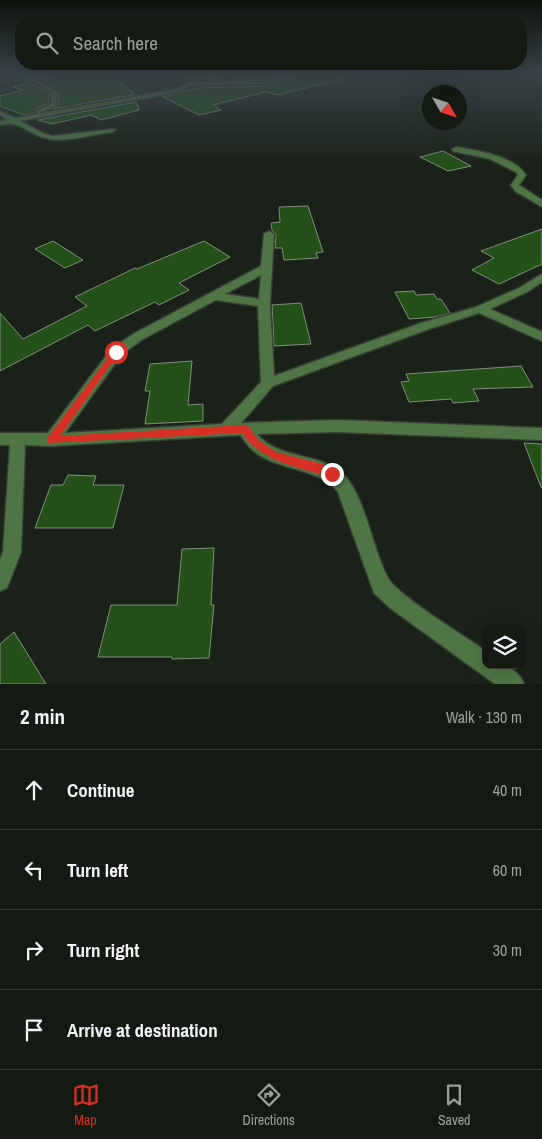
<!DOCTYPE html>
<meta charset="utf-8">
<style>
:root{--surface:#141912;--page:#212620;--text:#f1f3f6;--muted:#9da09f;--line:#333832;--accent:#d93025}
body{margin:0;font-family:"Archivo Narrow",sans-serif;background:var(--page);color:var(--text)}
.controls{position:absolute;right:15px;bottom:15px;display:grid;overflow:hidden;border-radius:10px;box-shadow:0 5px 20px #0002}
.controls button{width:45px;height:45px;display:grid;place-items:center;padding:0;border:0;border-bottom:1px solid var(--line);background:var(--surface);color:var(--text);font:25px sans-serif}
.compass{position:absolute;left:422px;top:85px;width:45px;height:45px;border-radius:50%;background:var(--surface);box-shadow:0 5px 20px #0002;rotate:129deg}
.stop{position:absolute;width:15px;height:15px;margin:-11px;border:4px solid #d93025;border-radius:50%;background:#fff}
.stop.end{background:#d93025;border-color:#fff;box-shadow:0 1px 5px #0008}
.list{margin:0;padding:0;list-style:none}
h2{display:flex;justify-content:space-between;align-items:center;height:65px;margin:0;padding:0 20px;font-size:21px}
h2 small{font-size:16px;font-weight:400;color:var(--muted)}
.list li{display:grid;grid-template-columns:32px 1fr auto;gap:15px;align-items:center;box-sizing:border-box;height:80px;padding:0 20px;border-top:1px solid var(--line)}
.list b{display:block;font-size:19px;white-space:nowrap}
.list em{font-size:16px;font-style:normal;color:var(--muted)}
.icon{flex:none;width:28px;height:28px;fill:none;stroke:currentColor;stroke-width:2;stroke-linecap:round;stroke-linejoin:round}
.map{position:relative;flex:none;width:542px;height:684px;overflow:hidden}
.search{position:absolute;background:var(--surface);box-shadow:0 5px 20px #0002;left:15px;right:15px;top:15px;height:55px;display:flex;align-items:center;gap:12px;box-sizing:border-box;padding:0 18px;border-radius:20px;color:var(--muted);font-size:19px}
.sheet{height:385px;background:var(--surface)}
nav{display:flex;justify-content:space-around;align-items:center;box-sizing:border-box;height:70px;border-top:1px solid var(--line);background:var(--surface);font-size:14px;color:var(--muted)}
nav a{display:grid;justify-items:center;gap:2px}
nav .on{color:var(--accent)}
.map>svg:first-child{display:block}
.building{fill:#235016;stroke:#848d82}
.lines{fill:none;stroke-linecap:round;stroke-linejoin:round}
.street-casing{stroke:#373e35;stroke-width:3}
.street{fill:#4f7545;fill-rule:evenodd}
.route{fill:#d93025}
</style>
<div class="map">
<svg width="542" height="684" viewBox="0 0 542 684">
<rect width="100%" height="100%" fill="#1a2118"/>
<g class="building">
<polygon points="73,72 103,72 133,92 134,95 53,109 58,106 59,92 42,81"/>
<polygon points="175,72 292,72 268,78 189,80 175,75"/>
<polygon points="300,72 346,72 347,78 278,95 266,92 213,105 221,110 199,115 163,97 197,88 268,86 295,80"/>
<polygon points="29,83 49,93 49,103 35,109 35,113 23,115 0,106 0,96 23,90 13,87"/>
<polygon points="136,102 139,110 101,120 91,115 52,124 38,120"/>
<polygon points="443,151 471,166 448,171 420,157"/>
<polygon points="308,206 323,252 316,253 318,258 284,260 282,248 275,248 276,234 272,230 271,223 280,222 279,207"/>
<polygon points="542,229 542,264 499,284 472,270 494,258 481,251"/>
<polygon points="53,241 83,260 65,268 35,249"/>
<polygon points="204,241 230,257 179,283 189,290 159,305 155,302 95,331 88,325 0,371 0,313 23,339 87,306 75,297 135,268 137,269"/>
<polygon points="414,291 416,295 434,294 437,299 441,299 450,313 436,317 409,319 395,292"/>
<polygon points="301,303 311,344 274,346 272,305"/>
<polygon points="192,361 188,405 203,404 203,421 145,424 150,391 145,391 150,364"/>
<polygon points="521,366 533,387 473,389 479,401 453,403 451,399 409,402 401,382 409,381 406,374"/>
<polygon points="524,443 542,444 542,487 541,487"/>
<polygon points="68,475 96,476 93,485 124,485 113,528 35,528 51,485 63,485"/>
<polygon points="214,548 211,605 214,605 209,658 172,659 172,657 98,657 111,605 177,605 182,549"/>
<polygon points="14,632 46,684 0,684 0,644"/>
</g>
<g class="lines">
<g class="street-casing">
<g id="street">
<path d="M1 73C11 72 22 79 33 78 44 77 55 72 65 73L37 80 57 92 56 106 38 114 36 111 51 104V92L35 83Z"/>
<path d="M294 73H298L295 78 268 84 190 86 179 92 20 121 45 134 53 136 114 129 115 130 112 132C95 134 67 142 50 139 28 136 24 120 0 125V121L8 120 0 115V111L15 118 177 89 189 82 268 80 291 76Z"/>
<path d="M456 147C479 151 512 155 526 175L519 185 542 200V207L515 191 511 185 518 175 516 172 490 159 453 151 452 149Z"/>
<path d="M269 231 274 234 270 303 274 376 421 323 476 307 519 288 542 274V282L527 292 490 309 542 332V341L479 313 429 329 273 386 241 423 337 420 542 428V440L337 432 257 434C279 461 321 451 345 476 365 497 373 551 388 578 397 595 466 637 486 651V665C503 665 517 667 524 684H495L390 608 374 593 338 492C316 466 281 472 255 452 249 448 245 441 240 435L51 446 25 445 21 552 7 588 0 591V559L3 552 10 445H0V433H48L112 348 135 333 261 266 264 234ZM261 275 259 299 225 294ZM216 300 258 306 261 382 222 424 65 433 122 354 143 339Z"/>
</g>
</g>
<use href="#street" class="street"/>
</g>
<linearGradient id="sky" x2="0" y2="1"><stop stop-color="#0e120d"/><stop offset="0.43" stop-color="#384348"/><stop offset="1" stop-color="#384348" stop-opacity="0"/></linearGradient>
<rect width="542" height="168" fill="url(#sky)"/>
<path class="route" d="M116 349 121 352 119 353 60 436 244 425 248 426 259 441 276 452 322 464 336 471V477L332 478C299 467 263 463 242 433L48 443V437L114 350Z"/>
</svg>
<div class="controls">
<button><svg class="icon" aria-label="layers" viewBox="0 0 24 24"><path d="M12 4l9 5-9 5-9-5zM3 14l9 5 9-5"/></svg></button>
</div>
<svg class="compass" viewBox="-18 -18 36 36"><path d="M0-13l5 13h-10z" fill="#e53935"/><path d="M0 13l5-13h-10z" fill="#9da09f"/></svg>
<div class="stop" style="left:116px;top:352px"></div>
<div class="stop end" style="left:332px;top:474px"></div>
<div class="search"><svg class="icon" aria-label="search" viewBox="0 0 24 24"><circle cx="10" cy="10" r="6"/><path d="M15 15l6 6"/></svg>Search here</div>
</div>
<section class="sheet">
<h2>2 min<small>Walk · 130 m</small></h2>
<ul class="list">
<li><svg class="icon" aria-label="ahead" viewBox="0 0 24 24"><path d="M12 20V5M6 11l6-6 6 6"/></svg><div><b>Continue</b></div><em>40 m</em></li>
<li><svg class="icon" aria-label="left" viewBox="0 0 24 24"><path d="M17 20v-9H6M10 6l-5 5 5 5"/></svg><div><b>Turn left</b></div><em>60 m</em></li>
<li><svg class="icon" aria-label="right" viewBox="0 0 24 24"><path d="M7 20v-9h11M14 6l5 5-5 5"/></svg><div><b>Turn right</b></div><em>30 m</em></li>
<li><svg class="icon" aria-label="arrive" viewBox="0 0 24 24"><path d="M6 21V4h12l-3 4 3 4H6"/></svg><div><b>Arrive at destination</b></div></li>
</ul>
</section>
<nav>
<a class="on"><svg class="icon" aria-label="map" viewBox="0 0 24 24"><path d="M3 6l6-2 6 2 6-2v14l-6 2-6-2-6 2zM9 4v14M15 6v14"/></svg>Map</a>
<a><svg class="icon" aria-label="directions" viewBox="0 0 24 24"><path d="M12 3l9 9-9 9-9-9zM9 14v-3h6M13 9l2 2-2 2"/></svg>Directions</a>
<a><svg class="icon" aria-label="saved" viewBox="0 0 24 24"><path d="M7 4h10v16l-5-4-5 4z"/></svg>Saved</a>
</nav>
